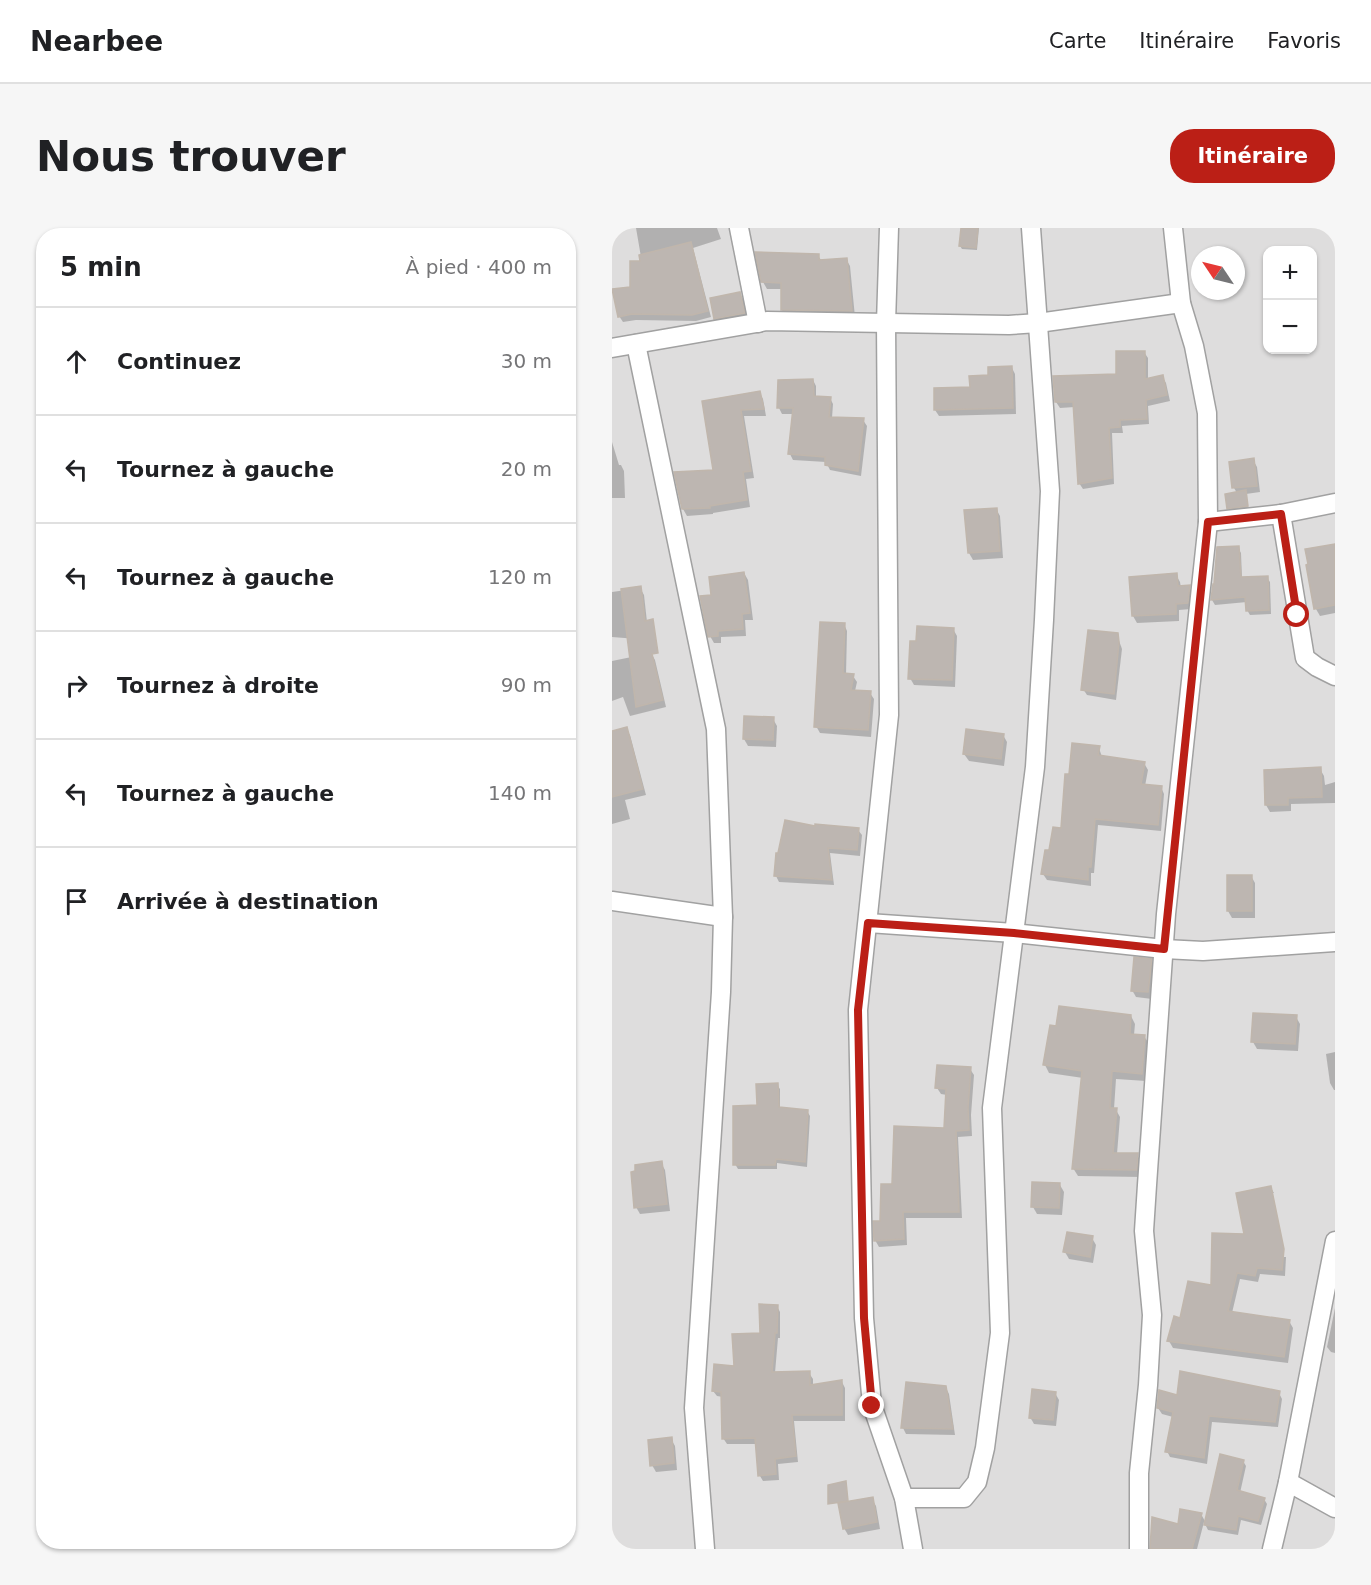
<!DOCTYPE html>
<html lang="fr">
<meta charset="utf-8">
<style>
:root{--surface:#fff;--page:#f6f6f6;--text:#202124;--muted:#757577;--line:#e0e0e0;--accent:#bb1f16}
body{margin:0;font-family:"DejaVu Sans",sans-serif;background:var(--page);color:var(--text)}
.controls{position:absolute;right:18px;top:18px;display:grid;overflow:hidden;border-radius:12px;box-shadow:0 2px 4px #0004}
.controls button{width:54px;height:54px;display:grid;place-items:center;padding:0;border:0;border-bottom:2px solid var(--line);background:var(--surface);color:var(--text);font:30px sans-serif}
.compass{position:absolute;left:579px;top:18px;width:54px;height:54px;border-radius:50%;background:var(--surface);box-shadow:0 2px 4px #0004;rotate:305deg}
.stop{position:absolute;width:18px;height:18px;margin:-14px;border:4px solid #bb1f16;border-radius:50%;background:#fff}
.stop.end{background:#bb1f16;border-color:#fff;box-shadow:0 2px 6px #0008}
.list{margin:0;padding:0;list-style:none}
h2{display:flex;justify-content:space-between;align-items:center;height:78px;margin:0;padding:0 24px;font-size:26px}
h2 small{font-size:20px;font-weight:400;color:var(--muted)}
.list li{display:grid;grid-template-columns:39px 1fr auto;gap:18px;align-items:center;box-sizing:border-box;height:108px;padding:0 24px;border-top:2px solid var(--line)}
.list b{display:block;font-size:22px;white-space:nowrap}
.list em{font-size:20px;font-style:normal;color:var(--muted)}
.icon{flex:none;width:33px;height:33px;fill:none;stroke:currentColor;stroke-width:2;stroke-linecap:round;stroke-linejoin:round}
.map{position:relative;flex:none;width:723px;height:1321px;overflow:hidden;border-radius:24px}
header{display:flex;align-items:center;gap:36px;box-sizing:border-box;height:84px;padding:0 30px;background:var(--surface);border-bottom:2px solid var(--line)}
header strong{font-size:28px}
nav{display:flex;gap:33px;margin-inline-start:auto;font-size:21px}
.intro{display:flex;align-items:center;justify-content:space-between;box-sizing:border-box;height:144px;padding:0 36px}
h1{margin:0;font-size:42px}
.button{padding:15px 27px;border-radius:24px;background:var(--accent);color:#fff;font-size:21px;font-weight:700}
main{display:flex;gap:36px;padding:0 36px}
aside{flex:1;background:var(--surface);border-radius:24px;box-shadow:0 2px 4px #0004}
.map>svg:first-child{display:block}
.residential{fill:#dedddd;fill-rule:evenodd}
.shadow{fill:#0003}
.building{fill:#bdb6b1;stroke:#c0b6ac;stroke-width:1.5}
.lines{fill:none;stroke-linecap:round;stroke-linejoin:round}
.minor-casing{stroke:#a1a1a1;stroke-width:21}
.minor{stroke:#fff;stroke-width:18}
.route{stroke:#bb1f16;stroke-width:8}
</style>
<header>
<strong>Nearbee</strong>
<nav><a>Carte</a><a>Itinéraire</a><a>Favoris</a></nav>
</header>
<div class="intro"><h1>Nous trouver</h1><a class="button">Itinéraire</a></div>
<main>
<aside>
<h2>5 min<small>À pied · 400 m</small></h2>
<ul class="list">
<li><svg class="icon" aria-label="ahead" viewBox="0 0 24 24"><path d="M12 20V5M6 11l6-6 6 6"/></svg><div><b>Continuez</b></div><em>30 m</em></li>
<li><svg class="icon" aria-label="left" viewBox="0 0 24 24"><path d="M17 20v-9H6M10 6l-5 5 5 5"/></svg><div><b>Tournez à gauche</b></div><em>20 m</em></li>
<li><svg class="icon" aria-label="left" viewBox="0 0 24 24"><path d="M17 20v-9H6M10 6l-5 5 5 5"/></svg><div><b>Tournez à gauche</b></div><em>120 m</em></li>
<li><svg class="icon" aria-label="right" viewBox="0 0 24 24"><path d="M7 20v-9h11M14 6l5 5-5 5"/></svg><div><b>Tournez à droite</b></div><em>90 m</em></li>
<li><svg class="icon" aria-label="left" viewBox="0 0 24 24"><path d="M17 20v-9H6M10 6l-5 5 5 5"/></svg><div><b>Tournez à gauche</b></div><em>140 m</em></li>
<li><svg class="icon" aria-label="arrive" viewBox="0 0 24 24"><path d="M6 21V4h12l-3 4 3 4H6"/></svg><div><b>Arrivée à destination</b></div></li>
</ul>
</aside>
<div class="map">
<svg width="723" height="1321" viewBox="0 0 723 1321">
<rect width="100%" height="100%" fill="#f0ede8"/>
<path class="residential" d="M0 0H723V1321H0ZM656 22H700V122H656ZM588 27H624V63H588Z"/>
<g class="shadow">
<polygon points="24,0 105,0 109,11 81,20 99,89 84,93 24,92 11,94 7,88 30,35"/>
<polygon points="350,0 367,0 365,22 350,21 348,18"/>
<polygon points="206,28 210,33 234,31 238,38 243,89 174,88 170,82 171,61 155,61 151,54"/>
<polygon points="128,66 132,73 136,92 107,97 103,90"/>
<polygon points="532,124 536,130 536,152 550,148 554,155 558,173 536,178 537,196 510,198 511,205 500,205 502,256 471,261 467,255 463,179 448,180 444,174 506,148"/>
<polygon points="400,140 403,146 404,186 327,188 323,182 378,148"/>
<polygon points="201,152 204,158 204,169 218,170 221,176 220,190 251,192 255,198 249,248 218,242 214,234 181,232 178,226 182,186 170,186 167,180 167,154"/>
<polygon points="147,164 151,171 154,188 132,188 142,250 134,251 138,279 101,285 101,286 75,288 71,281 103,243 91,174"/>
<polygon points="0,214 7,237 9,237 12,243 13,270 0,270"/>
<polygon points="641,232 645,239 648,264 634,266 636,281 618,283 616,280 625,265 622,260 619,235"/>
<polygon points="384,281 388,288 391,330 361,332 357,325 354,284"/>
<polygon points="723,317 723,385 708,388 704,381"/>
<polygon points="626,320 629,325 630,350 655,350 658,354 659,386 638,387 635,382 635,374 603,377 600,372 602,357"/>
<polygon points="132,345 136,352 141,392 133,392 134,408 109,409 109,415 102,415 98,408 101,368"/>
<polygon points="564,347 568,354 569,360 577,359 581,366 579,381 567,382 567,393 525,395 521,388"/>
<polygon points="28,360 32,367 37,412 0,409 0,364"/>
<polygon points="232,396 235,403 234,447 241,448 245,454 243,463 258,465 262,471 259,509 208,505 204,498"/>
<polygon points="341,401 345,408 343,459 302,457 298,450 306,414"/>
<polygon points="505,407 510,421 504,472 475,467 471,461"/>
<polygon points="39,425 43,432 54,479 18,488 11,469 0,473 0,433"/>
<polygon points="161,491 165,498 164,519 136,518 132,511"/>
<polygon points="14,501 18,507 34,567 13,572 18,591 0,596 0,505"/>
<polygon points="391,507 395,514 392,538 357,533 352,526"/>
<polygon points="487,520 490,529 532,535 536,542 533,558 549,559 552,566 549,603 486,597 482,645 479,645 479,658 435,652 431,646 438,624 450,601 458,547"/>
<polygon points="708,541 712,548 713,557 723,554 723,575 679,576 679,583 658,584 654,577 653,543"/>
<polygon points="205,600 246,602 250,607 248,628 218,625 222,657 167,654 164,648"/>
<polygon points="639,648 643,655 643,690 620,690 616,683"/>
<polygon points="539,732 543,739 540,771 524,769 520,762"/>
<polygon points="519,788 523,796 522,807 532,808 537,816 534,853 504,851 502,881 504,882 508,889 505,926 525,927 530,935 529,949 466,948 461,940 471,850 437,845 433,837"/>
<polygon points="684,789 688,796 686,823 645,821 641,814"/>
<polygon points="723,824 723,862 722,862 718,855 714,826"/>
<polygon points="358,841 362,847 359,887 360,908 346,909 350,990 294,990 295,1017 267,1019 263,1012 281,957 333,902 335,867 329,866 325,860"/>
<polygon points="165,857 168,861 168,881 195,883 198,888 195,939 165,935 165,941 126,941 123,936 146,878"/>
<polygon points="49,935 53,942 58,983 28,986 24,979"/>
<polygon points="448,957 452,964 450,987 425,986 421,979"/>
<polygon points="659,960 662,965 659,965 671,1029 674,1029 673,1048 648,1046 646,1054 628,1051 620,1085 677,1093 681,1100 676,1135 561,1120 557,1113 569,1092 601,1059 633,1007"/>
<polygon points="480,1010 484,1017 481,1035 457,1031 453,1024"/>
<polygon points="165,1078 168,1084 168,1110 166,1110 163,1145 197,1145 201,1151 201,1158 230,1154 233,1160 233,1193 182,1193 186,1234 166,1236 167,1252 151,1253 148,1248 145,1216 115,1216 111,1210 111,1169 105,1168 101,1163 124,1139 150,1106"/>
<polygon points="723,1080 723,1125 719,1124 715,1119"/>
<polygon points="334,1160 337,1166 343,1207 294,1206 291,1200"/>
<polygon points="443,1165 447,1172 444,1198 422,1196 418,1189"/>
<polygon points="667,1165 670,1171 666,1199 600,1194 595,1236 558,1229 555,1223 561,1189 550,1186 546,1180 566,1169"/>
<polygon points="59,1211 63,1218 65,1242 44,1244 40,1237"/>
<polygon points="631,1233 634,1238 628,1265 652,1271 655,1276 649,1297 629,1292 626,1307 596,1302 592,1294 585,1321 539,1321 541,1291 567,1298 589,1286 594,1295"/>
<polygon points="260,1271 264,1278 268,1301 236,1307 232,1300"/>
</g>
<g class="building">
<polygon points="349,0 366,0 364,20 347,18"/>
<polygon points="79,14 96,83 80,87 20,86 6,89 0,61 18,59 18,33 28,33 27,27"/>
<polygon points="143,24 207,26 207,32 235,30 240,83 169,82 169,55 149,54"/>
<polygon points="128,64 133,85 102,91 98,70"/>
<polygon points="504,123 533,123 533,151 551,147 555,167 534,172 535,191 508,192 508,199 497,200 500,250 466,256 461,174 443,174 441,148 504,146"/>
<polygon points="400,138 401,180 322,182 322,160 358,159 357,148 376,147 376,139"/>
<polygon points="201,151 202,168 219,169 217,189 252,190 246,243 213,237 213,229 176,226 181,180 165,180 166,152"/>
<polygon points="148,163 152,181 129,182 139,243 131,244 135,272 98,278 98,280 70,281 62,244 101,242 90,173"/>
<polygon points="642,230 645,258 620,260 617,234"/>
<polygon points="634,262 636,278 615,281 613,266"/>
<polygon points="385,280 388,323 356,325 352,282"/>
<polygon points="723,316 723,377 702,381 694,337 696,336 693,321"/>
<polygon points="627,318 629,349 656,348 657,382 634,383 633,369 599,372 601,356 602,356 605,319"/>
<polygon points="132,344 138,385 130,386 131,401 106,403 106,408 96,409 88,368 99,367 97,349"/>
<polygon points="565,345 566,358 578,357 576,375 564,376 564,386 520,388 517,349"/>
<polygon points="29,358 33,393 41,391 46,425 40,426 51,472 24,479 9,361"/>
<polygon points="208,394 233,395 231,445 242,446 239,462 259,463 256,502 202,499"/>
<polygon points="305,398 342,400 340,452 296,451 298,413 304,413"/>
<polygon points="476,402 506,405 507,414 502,466 469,462"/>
<polygon points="132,488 162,489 161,512 131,511"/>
<polygon points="15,499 31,561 0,569 0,503"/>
<polygon points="354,501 392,506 389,531 351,526"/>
<polygon points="460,515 488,518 486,527 533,534 529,556 550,558 546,597 483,591 479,639 476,639 476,652 429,646 433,622 437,622 441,599 449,600 453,546 457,546"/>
<polygon points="709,539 710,569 676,570 676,577 653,577 652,542"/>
<polygon points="173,592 203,598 203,596 247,600 245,622 216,620 220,652 162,648 164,625 166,625"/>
<rect x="615" y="647" width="25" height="36"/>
<polygon points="522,729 540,731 536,764 519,763"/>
<polygon points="447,778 519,787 518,806 533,807 530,846 500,843 498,880 505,880 501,925 526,925 525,942 460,941 470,843 431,837 438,797 444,798"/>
<polygon points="641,785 685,787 683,816 639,814"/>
<polygon points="325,837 359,839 356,880 357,902 344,903 347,984 291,984 292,1011 262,1013 261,993 268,993 269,956 280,956 282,898 332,900 334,861 323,860"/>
<polygon points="166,855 167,879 196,882 193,934 164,931 163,937 121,937 121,878 145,877 144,856"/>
<polygon points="50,933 55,976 22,980 19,944 23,943 23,937"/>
<polygon points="420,954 448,955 447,980 419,979"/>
<polygon points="659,958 672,1021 670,1042 645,1040 643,1048 625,1045 616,1083 678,1092 672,1129 555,1113 562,1088 568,1090 576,1053 599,1057 600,1005 632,1006 624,965"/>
<polygon points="455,1004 481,1008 478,1029 451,1024"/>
<polygon points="147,1076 166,1077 165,1105 163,1105 160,1144 198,1143 198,1157 230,1152 230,1187 180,1187 184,1228 163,1231 164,1246 146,1248 143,1210 110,1211 109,1164 100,1163 102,1136 122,1138 120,1106 148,1105"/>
<polygon points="568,1143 668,1163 663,1194 597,1188 592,1230 553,1224 561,1184 545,1180 547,1162 565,1167"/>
<polygon points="294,1154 334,1158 341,1201 289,1200"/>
<polygon points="420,1161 444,1164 441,1192 417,1190"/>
<polygon points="60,1209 62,1235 38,1238 36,1212"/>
<polygon points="608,1226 632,1232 625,1262 653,1270 646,1293 626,1288 624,1302 592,1297"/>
<polygon points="234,1253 236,1273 216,1276 216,1257"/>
<polygon points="261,1269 265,1294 231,1301 226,1275"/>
<polygon points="568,1281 590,1285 580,1321 538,1321 540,1289 566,1296"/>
</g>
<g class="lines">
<g class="minor-casing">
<g id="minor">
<polyline points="127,0 146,95"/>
<polyline points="277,0 274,95 277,487 246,782 252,1090 260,1177 292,1270 301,1321"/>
<polyline points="24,116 104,501 111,689 109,764 82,1180 93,1321"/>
<polyline points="0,120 155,93 397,97 426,95 569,75"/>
<polyline points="669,286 693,430 705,439 723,448"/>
<polyline points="596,294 669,286 723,275"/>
<polyline points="0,673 111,689"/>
<polyline points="256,695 402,705 552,721 591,723 723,714"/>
<polyline points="676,1254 723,1280"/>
<polyline points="292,1270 352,1270 365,1254 373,1220 388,1105 380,880 423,539 432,392 438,263 419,0"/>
<polyline points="527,1321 527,1245 536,1157 540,1087 532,1003 535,957 554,686 596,294 595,185 582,118 569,75 561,0"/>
<polyline points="660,1321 676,1254 723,1013"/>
</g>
</g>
<use href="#minor" class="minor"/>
</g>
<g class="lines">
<polyline class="route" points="260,1178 252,1090 246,782 256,695 402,705 552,721 596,294 669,286 685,387"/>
</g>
</svg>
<div class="controls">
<button>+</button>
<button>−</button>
</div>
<svg class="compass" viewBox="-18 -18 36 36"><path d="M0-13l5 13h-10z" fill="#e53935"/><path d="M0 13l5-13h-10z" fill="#757577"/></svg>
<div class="stop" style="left:685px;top:387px"></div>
<div class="stop end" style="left:260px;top:1178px"></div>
</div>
</main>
